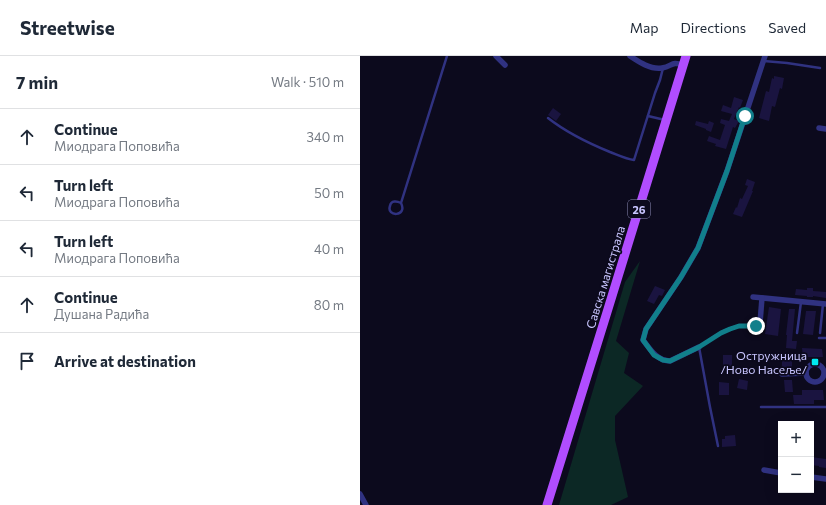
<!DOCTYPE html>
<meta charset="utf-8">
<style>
:root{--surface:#fff;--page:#f2f2f3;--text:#1f2937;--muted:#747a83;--line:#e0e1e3}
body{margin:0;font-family:Commissioner,sans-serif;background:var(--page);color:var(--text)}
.controls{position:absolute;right:12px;bottom:12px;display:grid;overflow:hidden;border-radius:0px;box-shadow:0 4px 16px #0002}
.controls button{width:36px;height:36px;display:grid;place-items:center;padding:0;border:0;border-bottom:1px solid var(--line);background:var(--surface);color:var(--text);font:20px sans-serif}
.stop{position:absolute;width:12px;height:12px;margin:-9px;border:3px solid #117f8b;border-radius:50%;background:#fff}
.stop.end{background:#117f8b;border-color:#fff;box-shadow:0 1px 4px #0008}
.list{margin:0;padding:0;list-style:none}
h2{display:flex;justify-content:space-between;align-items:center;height:52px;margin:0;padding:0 16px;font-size:17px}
h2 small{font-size:13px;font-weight:400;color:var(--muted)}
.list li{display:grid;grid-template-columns:26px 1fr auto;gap:12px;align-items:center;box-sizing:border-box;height:56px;padding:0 16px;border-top:1px solid var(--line)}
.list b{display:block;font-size:15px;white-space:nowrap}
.list p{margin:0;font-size:13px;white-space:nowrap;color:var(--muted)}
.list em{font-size:13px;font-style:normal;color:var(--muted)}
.icon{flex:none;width:22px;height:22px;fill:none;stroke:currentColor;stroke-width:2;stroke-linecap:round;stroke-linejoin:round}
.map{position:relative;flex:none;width:466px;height:449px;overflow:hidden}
header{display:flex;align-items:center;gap:24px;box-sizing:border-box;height:56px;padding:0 20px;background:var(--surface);border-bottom:1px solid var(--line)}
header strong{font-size:19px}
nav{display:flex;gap:22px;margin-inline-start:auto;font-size:14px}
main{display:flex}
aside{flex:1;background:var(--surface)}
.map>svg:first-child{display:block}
.green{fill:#0c2825}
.building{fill:#1a1440}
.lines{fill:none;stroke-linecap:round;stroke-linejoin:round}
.service{stroke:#303281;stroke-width:2.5}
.minor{stroke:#303281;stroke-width:5.5}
.primary{stroke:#b14dff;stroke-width:9}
.route{stroke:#117f8b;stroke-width:5}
.poi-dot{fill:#00e8f1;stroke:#0c0a1d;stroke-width:1.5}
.labels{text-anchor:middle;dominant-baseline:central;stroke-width:3.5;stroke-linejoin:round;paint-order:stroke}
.shield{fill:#0c0a1d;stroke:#908ebb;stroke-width:1}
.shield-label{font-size:11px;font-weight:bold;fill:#c9c6ff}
.street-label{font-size:12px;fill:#c9c6ff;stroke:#0c0a1d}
.poi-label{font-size:12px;fill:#c9c6ff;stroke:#0c0a1d;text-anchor:end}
</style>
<header>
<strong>Streetwise</strong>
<nav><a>Map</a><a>Directions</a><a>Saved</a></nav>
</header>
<main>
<aside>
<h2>7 min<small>Walk · 510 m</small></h2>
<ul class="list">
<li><svg class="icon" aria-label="ahead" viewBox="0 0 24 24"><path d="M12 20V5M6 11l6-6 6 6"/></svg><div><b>Continue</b><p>Миодрага Поповића</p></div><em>340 m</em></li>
<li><svg class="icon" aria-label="left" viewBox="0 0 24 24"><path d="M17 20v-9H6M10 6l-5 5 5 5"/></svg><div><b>Turn left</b><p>Миодрага Поповића</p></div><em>50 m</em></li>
<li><svg class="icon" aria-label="left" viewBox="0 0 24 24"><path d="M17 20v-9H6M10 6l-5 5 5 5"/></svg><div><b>Turn left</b><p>Миодрага Поповића</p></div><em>40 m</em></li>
<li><svg class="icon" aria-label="ahead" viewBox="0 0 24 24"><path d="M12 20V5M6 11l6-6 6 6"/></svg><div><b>Continue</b><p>Душана Радића</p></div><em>80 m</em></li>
<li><svg class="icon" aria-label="arrive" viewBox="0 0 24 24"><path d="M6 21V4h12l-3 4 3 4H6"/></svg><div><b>Arrive at destination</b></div></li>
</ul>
</aside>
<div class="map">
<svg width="466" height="449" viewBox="0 0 466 449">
<rect width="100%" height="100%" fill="#0c0a1d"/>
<polygon class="green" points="280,205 256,285 269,297 264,317 283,330 255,360 255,384 268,441 251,449 199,449 265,226"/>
<g class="building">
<polygon points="414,20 424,22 422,33 420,32 415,51 412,50 409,65 399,62 406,35 409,36 412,22 414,23"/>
<polygon points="374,41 383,44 380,52 379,51 374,63 379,65 375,72 373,71 366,93 355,90 356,88 347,85 349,80 360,84 365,69 360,67 361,63 369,65 372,58 361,55 363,49 371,52"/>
<polygon points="193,52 201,58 196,65 188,59"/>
<polygon points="336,65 348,68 349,65 354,67 351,76 346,74 346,73 335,69"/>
<polygon points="387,123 395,126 392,135 393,135 382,161 373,158 376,151 377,152 380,142 382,143 388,130 385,129"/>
<polygon points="295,230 305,234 302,240 299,239 294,248 287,245"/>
<polygon points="447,232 453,232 453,235 466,236 466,242 453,240 453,241 447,241 447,240 435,239 436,233 447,234"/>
<polygon points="409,251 421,253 418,280 405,278"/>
<polygon points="429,253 435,253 432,285 437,285 436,293 426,292 427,279 426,279"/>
<polygon points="446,255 456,255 453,279 443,278"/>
<polygon points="442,292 462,293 463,301 443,301"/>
<polygon points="363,299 372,299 372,310 363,309"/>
<rect x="422" y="300" width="10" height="11"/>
<polygon points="379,323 388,325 387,334 377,332"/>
<polygon points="424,324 432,324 433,336 425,336"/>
<polygon points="359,326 369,327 369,339 359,339"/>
<polygon points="442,334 463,334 464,344 454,344 454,348 434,348 433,339 442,339"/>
<polygon points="375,379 376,390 362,391 362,383 365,383 365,380"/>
<polygon points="451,401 466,403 466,412 459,411 459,410 451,409"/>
</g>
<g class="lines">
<g class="service">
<polyline points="404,5 427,7 460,12"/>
<polyline points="288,60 305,64"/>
<path d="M188 62C207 77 228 87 250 96 258 99 266 103 274 104L295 37 300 24 303 12"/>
<path d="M41 147C37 145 31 144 30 150 26 161 48 161 41 147L87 0"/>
<polyline points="437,277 441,246"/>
<polyline points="460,277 463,248"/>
<polyline points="459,282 466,282"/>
<polyline points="401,351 466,351"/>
<path d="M358 390 350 351 339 291C351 283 364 272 379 270 385 269 392 271 398 270L400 267"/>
</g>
<g class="minor">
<polyline points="136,0 145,9"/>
<path d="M270 0C279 6 291 14 302 12 313 10 311 5 323 9"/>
<polyline points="459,72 466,73"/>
<polyline points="393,241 466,248"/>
<polyline points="400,267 402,242"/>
<path d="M339 291 310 305C297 305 290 293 283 284L286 273 321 221 338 192 367 115 405 0"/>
<circle cx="455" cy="317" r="9"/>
<polyline points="422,318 446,317"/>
<polyline points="404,414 421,417"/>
<polyline points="451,421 466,423"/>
<polyline points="0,438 6,449"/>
</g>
<polyline class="primary" points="187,449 248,253 326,0"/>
</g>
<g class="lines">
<polyline class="route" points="385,60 367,115 338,192 321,221 286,273 283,284 294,299 303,304 310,305 339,291 361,277 370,273 379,270 396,270"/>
</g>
<rect class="poi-dot" x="451" y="302" width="8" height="8" rx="2"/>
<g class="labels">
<rect class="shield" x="268" y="144" width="22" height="18" rx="3"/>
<g class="shield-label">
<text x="279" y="153">26</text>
</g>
<g class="street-label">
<text transform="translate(245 221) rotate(-73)">Савска магистрала</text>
</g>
<g class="poi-label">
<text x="447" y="299">Остружница<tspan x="447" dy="14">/Ново Насеље/</tspan></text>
</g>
</g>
</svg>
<div class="controls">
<button>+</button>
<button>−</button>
</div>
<div class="stop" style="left:385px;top:60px"></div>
<div class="stop end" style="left:396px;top:270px"></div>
</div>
</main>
